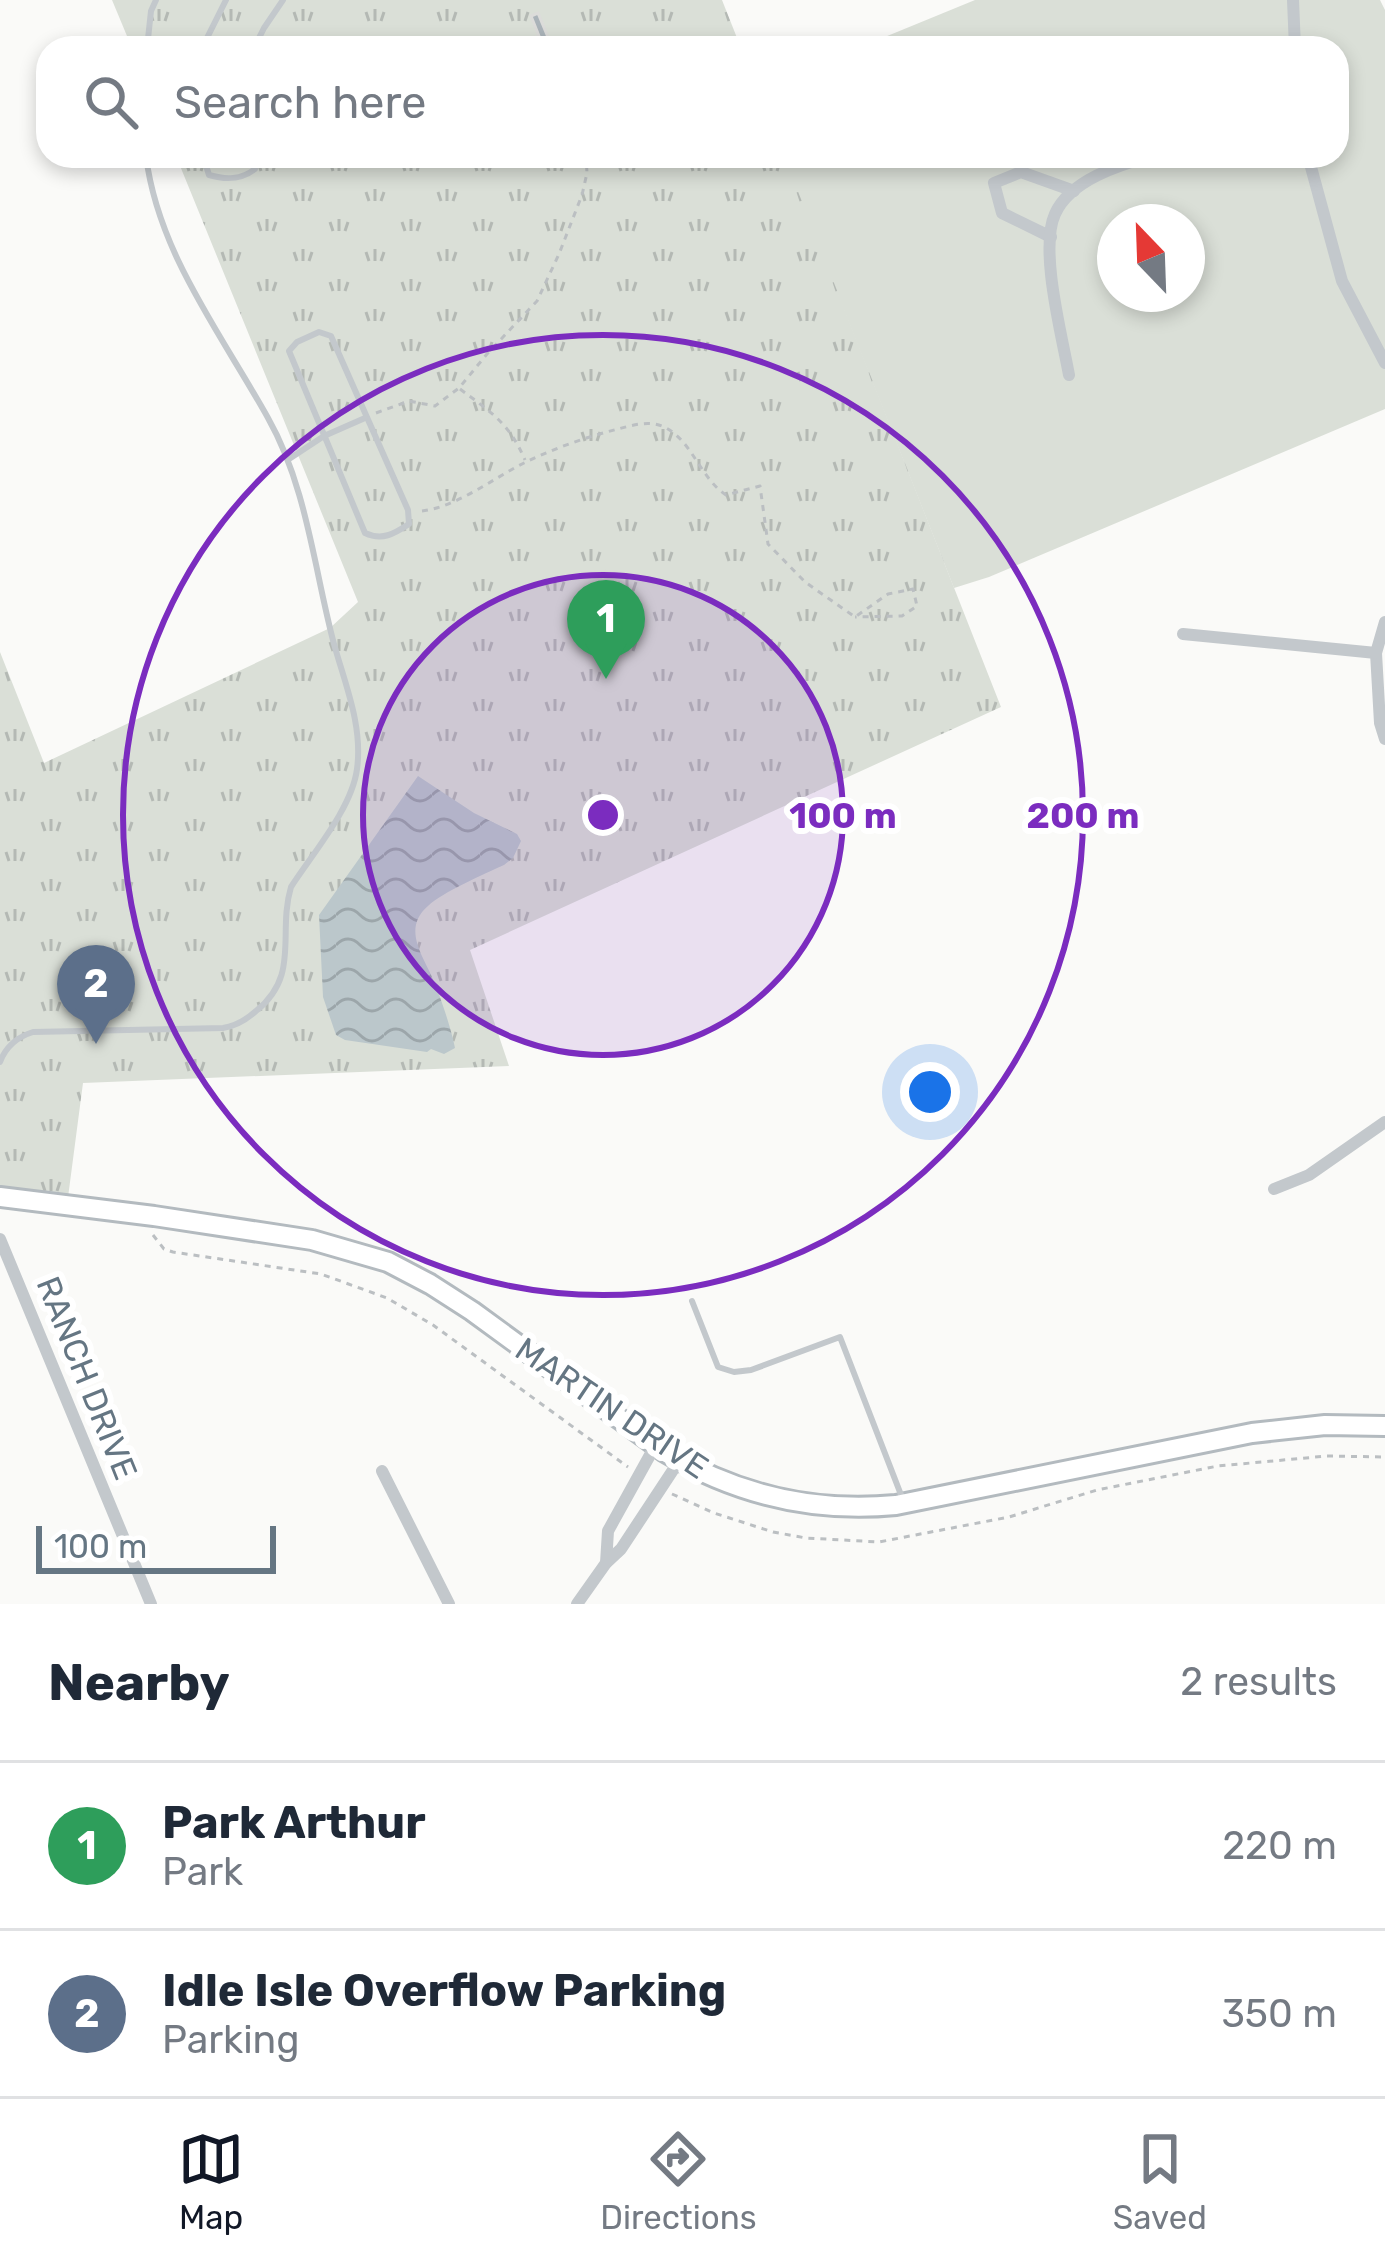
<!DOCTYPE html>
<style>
:root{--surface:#fff;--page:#f2f2f3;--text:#1f2937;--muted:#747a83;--line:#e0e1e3;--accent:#111827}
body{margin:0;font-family:Rubik,sans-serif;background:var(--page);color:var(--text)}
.compass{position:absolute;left:1097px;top:204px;width:108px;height:108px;border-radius:50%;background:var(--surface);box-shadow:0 6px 18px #0003;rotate:337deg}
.scale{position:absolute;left:36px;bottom:30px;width:240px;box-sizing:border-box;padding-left:12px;border:6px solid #657683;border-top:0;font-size:33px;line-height:42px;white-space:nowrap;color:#657683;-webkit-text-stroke:9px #fff;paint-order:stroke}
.you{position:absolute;left:930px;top:1092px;width:42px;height:42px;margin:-30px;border:9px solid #fff;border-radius:50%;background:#1a73e8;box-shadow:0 0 0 18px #1a73e833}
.badge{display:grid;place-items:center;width:78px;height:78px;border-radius:50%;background:var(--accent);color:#fff;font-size:39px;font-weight:700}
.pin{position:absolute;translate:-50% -99px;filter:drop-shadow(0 3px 6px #0008)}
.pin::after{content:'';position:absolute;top:63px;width:42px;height:36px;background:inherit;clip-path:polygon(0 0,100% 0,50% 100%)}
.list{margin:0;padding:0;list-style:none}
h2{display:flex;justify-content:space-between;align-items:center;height:156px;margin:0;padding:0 48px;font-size:51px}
h2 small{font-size:39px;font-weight:400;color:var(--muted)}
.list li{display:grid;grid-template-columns:78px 1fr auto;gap:36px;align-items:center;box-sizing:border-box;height:168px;padding:0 48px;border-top:3px solid var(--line)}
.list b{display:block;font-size:45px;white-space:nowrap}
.list p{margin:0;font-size:39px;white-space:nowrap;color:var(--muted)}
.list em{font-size:39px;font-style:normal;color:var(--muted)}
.icon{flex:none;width:66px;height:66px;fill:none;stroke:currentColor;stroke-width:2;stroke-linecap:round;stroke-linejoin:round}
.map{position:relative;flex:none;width:1385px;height:1604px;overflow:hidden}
.search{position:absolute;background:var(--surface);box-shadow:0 6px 18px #0003;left:36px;right:36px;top:36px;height:132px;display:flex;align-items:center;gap:30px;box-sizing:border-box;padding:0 42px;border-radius:36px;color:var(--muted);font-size:45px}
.sheet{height:492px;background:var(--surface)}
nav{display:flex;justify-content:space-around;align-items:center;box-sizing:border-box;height:168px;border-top:3px solid var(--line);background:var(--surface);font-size:33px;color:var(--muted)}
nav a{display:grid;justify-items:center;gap:6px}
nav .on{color:var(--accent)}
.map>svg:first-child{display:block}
.green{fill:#dadfd7;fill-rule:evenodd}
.park{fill:url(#park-tufts)}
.water{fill:url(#water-waves)}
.building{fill:#aab3b9;stroke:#dcdcda;stroke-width:3}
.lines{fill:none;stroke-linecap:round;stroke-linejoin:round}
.secondary-casing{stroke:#b3babf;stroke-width:24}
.path{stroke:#bbbfc2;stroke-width:3;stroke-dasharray:6 6;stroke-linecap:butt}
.lane{stroke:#c3c8cc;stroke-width:6}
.street{stroke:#c3c8cc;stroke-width:12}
.secondary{stroke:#fff;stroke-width:18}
.ring{fill:none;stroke:#7b2cbf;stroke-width:6}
.labels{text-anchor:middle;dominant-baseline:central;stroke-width:12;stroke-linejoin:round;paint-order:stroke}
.street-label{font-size:33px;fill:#657683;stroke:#fff}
.centre{fill:#7b2cbf;stroke:#fff;stroke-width:6}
.ring-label{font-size:36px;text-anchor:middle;font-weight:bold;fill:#7b2cbf;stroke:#fff;stroke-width:12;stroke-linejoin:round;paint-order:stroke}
</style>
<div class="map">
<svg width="1385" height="1604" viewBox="0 0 1385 1604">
<defs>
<pattern id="park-tufts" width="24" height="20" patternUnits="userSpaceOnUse" patternTransform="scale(3)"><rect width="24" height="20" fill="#dadfd7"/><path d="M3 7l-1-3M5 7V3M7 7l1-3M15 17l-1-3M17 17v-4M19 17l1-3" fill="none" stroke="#b4b9b4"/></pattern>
<pattern id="water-waves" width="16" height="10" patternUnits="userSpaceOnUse" patternTransform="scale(3)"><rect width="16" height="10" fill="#bbc7cb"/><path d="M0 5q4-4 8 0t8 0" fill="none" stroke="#9ca6aa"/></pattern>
</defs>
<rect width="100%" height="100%" fill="#fafaf8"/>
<path class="green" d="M975 0H1380L1385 10V409L989 577 954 588 783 156H1337V48H858ZM1115 222H1187V294H1115Z"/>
<g class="park">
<polygon points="112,0 722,0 741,48 132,48"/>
<polygon points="176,156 784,156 1001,707 470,950 509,1066 83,1083 67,1205 0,1195 0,652 44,763 330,628 358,602"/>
</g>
<path class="water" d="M418 776 474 813 517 834 521 841 513 858 504 865C484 874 443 892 428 906 400 930 426 959 435 984 442 1001 452 1032 455 1048L444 1054 431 1049 427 1052 345 1040 336 1035 323 997 319 915Z"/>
<polygon class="building" points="538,13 550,42 565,47 592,37 594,43 582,48 537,48 533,38 539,36 531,16"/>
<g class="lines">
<g class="secondary-casing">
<path id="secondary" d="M0 1197 154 1216 312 1240 388 1262 430 1284 472 1311 665 1452C737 1495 812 1513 896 1505L1252 1433 1325 1425 1385 1426"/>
</g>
<g class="path">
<path d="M460 389C492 413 509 423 525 460"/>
<polyline points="376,413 409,401 435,406 459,388 487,354 537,301 559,254 582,195 587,173 586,156"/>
<path d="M422 511C456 507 491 480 522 464 552 449 586 437 618 429 633 425 650 420 664 427 692 440 700 478 726 495L760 486 768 544 805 582 855 617 888 594 913 589 917 606 902 616 855 617"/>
<polyline points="153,1235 164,1249 173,1252 321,1274 387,1298 433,1325 628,1467"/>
<polyline points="672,1494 714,1513 773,1532 806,1538 879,1542 1009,1517 1097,1490 1218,1466 1327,1456 1385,1457"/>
</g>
<g class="lane">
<polyline points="147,48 151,11 156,0"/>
<polyline points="202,48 226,0"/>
<polyline points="254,48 264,28 283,0"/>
<path d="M203 156 209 175C226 180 241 180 255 169L252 156"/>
<path d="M319 332 331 336 408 510 409 524C394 534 382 541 365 533L289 351 297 342Z"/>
<polyline points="289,459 324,436 365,418"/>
<path d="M0 1062C6 1046 17 1037 33 1032L223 1028C236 1026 246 1020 256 1011 301 975 277 934 291 887 313 853 352 808 357 769 363 726 345 684 334 644 314 569 307 487 268 418 222 335 158 253 146 156"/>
<polyline points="692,1301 718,1367 734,1372 751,1370 840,1337 903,1500"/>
</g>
<g class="street">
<polyline points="1293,0 1295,48"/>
<polyline points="1308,156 1342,281 1385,363"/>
<polyline points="1051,237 1002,213 994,183 1021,172 1074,191"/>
<path d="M1069 375C1062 336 1039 249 1055 214 1070 180 1119 165 1151 156"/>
<polyline points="1183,634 1376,653 1380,723 1385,739"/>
<polyline points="1376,653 1385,622"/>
<polyline points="1274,1189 1309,1175 1385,1122"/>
<polyline points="0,1239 151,1604"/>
<polyline points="382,1471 449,1604"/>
<polyline points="606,1563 608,1531 655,1446"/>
<polyline points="577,1604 606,1563 621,1549 679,1461"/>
</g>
<use href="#secondary" class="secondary"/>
</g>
<circle cx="603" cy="815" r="240" fill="#7b2cbf" fill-opacity=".12"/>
<g class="ring">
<circle cx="603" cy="815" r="240"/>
<circle cx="603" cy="815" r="480"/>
</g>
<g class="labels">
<g class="street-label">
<text transform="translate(87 1378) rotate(68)">RANCH DRIVE</text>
<text transform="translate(612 1408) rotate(34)">MARTIN DRIVE</text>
</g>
</g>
<circle cx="603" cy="815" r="18" class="centre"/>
<g class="ring-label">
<text x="843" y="828">100 m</text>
<text x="1083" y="828">200 m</text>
</g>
</svg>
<svg class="compass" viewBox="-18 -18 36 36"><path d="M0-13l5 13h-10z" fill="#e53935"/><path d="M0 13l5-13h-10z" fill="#747a83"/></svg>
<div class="scale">100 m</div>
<div class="you"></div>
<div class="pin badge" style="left:606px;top:679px;background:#2e9e5b">1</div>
<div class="pin badge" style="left:96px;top:1044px;background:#5c6f8a">2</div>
<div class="search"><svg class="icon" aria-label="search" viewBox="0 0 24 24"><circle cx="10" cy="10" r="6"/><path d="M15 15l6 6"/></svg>Search here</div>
</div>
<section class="sheet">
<h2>Nearby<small>2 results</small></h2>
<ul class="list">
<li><span class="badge" style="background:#2e9e5b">1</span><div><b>Park Arthur</b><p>Park</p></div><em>220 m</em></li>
<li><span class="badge" style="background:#5c6f8a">2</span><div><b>Idle Isle Overflow Parking</b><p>Parking</p></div><em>350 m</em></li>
</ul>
</section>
<nav>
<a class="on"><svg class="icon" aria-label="map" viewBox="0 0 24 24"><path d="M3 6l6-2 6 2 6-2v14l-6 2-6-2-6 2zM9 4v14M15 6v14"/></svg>Map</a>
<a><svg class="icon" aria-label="directions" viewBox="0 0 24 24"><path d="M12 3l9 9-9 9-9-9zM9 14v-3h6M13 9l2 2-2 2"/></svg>Directions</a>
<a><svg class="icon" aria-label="saved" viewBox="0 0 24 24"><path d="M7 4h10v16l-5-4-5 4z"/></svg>Saved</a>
</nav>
